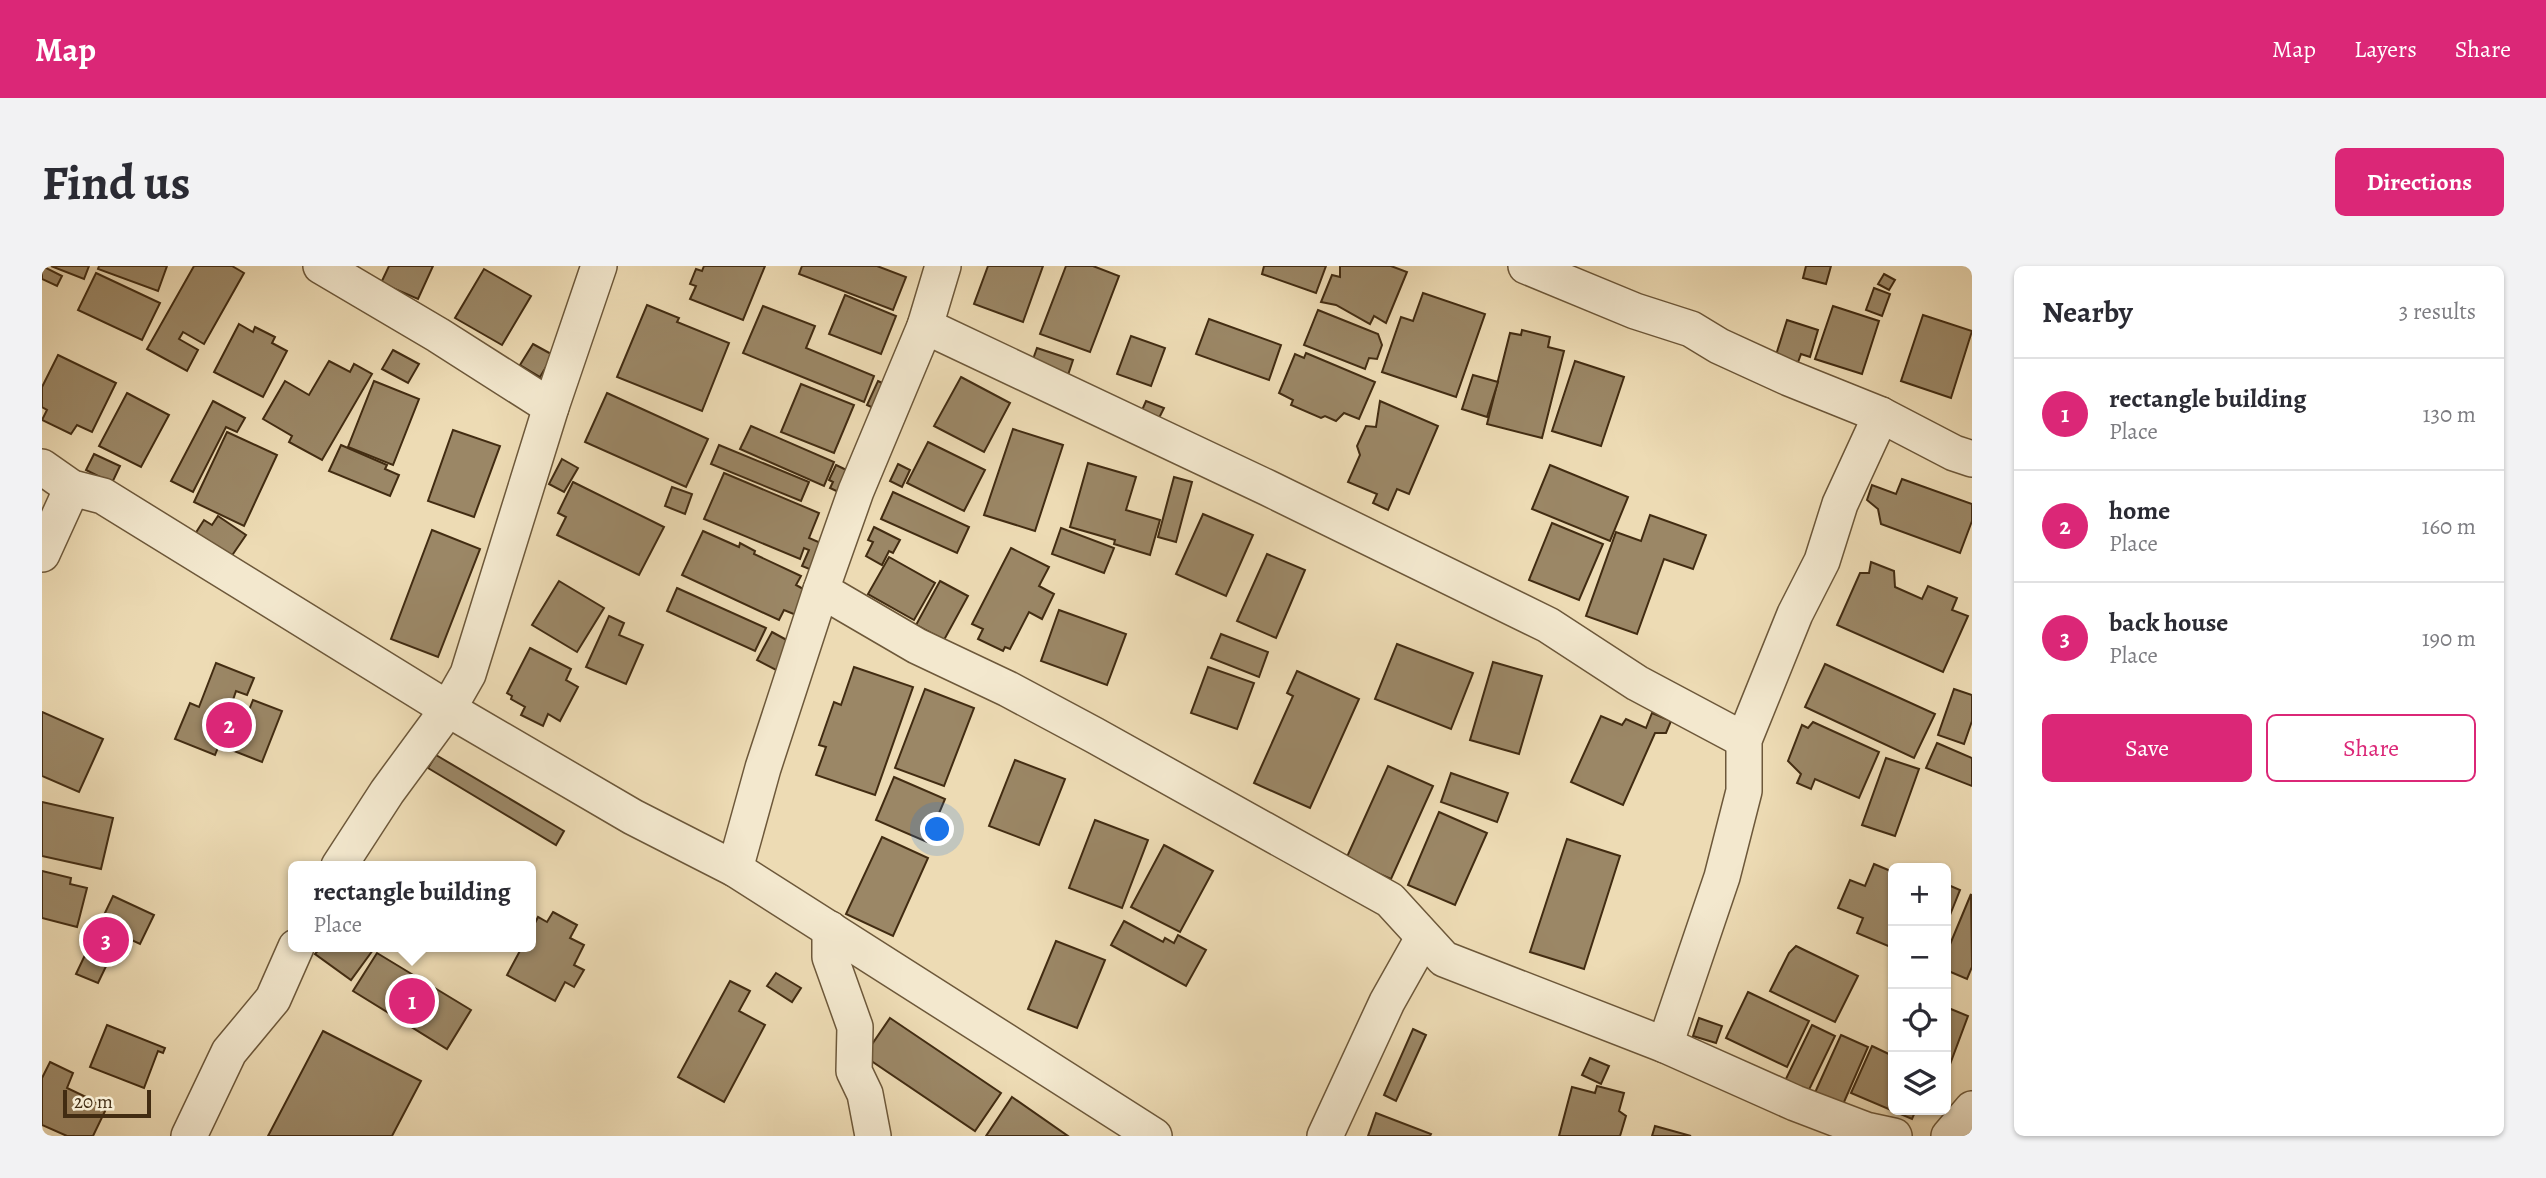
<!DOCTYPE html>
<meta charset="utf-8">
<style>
:root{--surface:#fff;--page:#f2f2f3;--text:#2b2b33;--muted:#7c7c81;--line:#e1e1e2;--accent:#db2777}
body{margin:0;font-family:Alegreya,serif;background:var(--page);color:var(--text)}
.controls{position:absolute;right:21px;bottom:21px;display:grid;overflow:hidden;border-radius:10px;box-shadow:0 2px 5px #0004}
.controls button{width:63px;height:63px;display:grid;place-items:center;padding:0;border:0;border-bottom:2px solid var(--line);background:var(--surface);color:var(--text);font:35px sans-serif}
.scale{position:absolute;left:21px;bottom:18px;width:88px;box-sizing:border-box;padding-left:7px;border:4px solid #422c12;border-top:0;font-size:19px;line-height:24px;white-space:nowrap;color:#422c12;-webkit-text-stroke:5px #f3e8ce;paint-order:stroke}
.you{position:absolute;left:896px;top:564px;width:24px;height:24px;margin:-18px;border:5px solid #fff;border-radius:50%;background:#1a73e8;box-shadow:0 0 0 10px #1a73e833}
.badge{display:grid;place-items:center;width:46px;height:46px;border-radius:50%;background:var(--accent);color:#fff;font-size:23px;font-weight:700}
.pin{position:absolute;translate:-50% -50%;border:4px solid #fff;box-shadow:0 2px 7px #0006}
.popup{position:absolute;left:246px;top:595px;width:248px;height:91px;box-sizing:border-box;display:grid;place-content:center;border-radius:10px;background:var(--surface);filter:drop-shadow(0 2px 5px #0005);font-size:23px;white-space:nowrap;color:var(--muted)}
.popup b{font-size:26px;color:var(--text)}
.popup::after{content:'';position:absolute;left:50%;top:100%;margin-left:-14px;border:14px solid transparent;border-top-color:var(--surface)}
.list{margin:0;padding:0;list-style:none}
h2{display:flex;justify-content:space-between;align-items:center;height:91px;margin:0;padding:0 28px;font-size:30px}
h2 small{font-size:23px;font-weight:400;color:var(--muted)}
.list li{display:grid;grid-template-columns:46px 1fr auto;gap:21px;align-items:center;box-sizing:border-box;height:112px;padding:0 28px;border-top:2px solid var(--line)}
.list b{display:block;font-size:26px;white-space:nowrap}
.list p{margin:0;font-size:23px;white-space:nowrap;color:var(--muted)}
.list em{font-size:23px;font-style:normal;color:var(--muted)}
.actions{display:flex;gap:14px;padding:21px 28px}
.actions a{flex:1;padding:16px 0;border:2px solid var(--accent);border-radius:10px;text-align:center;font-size:24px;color:var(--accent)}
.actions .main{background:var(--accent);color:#fff}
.icon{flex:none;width:38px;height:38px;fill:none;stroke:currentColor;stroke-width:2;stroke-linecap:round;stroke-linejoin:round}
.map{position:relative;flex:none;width:1930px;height:870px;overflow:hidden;border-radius:10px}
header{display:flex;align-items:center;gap:42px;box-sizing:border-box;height:98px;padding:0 35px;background:var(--accent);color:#fff}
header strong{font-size:33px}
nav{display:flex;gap:38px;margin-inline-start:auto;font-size:24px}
.intro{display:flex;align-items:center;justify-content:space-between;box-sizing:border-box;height:168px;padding:0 42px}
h1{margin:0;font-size:49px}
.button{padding:18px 32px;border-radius:10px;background:var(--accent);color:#fff;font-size:24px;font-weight:700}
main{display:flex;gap:42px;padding:0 42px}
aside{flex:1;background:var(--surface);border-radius:10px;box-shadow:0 2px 5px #0004}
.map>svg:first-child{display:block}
.building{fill:#9b8766;stroke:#422c12;stroke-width:2}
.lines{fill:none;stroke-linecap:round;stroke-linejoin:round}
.minor-casing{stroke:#6d583a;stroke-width:38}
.minor{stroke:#f3e8ce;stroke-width:35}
</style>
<header>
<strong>Map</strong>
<nav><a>Map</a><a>Layers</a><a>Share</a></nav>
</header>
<div class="intro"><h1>Find us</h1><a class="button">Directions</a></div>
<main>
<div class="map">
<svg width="1930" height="870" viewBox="0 0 1930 870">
<rect width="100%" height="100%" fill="#eddbb4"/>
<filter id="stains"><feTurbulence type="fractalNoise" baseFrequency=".00286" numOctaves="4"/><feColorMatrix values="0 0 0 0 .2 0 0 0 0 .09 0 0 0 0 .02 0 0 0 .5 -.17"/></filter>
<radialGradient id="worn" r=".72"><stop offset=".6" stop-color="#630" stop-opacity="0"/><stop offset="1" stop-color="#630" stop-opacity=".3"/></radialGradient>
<g class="building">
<polygon points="0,0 20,10 15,20 0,13"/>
<polygon points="9,0 47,0 42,13"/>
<polygon points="57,0 125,0 116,25 56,3"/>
<polygon points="152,0 190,0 202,7 162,78 141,66 137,73 156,84 145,105 105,83"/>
<polygon points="347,0 391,0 376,33 339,17"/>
<polygon points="662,0 723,0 701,54 648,33 654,20 648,18 654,3 660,5"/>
<polygon points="760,0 835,0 864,11 851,44 757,8"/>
<polygon points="946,0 1001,0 981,56 932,38"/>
<polygon points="1024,0 1051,0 1077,10 1048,86 998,68"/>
<polygon points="1222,0 1284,0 1274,27 1220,8"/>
<polygon points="1298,0 1349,0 1365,6 1344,57 1332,50 1328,58 1294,39 1279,36 1290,9 1298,11"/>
<polygon points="1764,0 1789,0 1784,18 1761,12"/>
<polygon points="442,3 489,30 460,79 413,52"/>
<polygon points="54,7 118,37 100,74 36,44"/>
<polygon points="1842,8 1853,14 1847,24 1836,18"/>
<polygon points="1832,22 1848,28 1840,50 1824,44"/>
<polygon points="1381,27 1443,48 1414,131 1340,106 1359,51 1371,55"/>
<polygon points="803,29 854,50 839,88 787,68"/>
<polygon points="605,39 637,52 635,56 687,77 660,145 575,111"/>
<polygon points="721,40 773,60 764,82 832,110 822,136 701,87"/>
<polygon points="1791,40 1837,55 1820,108 1773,93"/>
<polygon points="1276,44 1336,68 1340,79 1335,93 1327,92 1323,103 1262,79"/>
<polygon points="1881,49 1930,65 1909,132 1859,115"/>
<polygon points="1167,53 1239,79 1227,114 1154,88"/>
<polygon points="1745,54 1776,64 1768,91 1759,88 1755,99 1733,92"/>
<polygon points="197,58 211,66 213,61 233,71 230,77 245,85 221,131 172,106"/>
<polygon points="1480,64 1508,71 1506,81 1522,85 1500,172 1445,158 1468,67 1479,69"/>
<polygon points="1089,70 1123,82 1109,120 1075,108"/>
<polygon points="491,78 511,89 498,111 478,99"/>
<polygon points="995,82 1031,94 1026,109 990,96"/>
<polygon points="351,84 377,98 366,117 340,103"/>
<polygon points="1264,87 1333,116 1317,153 1302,147 1294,155 1283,150 1279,152 1249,139 1251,134 1237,127 1253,88 1262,92"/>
<polygon points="16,89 74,117 50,166 35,159 29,168 0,154 5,144 0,141 0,121"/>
<polygon points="287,95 308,106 312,98 330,108 280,194 247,176 250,170 221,153 243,115 267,129"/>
<polygon points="1533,95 1582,111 1559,180 1510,165"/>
<polygon points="1431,109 1456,116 1445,151 1420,143"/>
<polygon points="919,111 968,137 942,186 892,160"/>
<polygon points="332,115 377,133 351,199 306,181"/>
<polygon points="836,115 853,123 842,147 825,139"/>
<polygon points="759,118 812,139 792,187 739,166"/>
<polygon points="85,127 127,149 99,201 57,180"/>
<polygon points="565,127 666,173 644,221 543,176"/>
<polygon points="171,135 203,152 195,166 184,161 151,226 129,215"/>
<polygon points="1104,135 1122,142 1114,158 1097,151"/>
<polygon points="1338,135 1396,160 1367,228 1355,223 1346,244 1331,237 1335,228 1306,216 1318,189 1315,180 1324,160 1334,161"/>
<polygon points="709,160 792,196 782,220 698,183"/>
<polygon points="971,163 1021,179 993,265 942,249"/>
<polygon points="411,164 458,180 432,251 386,235"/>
<polygon points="185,166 235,189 202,260 152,236"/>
<polygon points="886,176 943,204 922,245 865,217"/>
<polygon points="299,179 345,199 343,203 357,209 348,230 287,205"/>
<polygon points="677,179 767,216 759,235 669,198"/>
<polygon points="52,188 78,200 70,217 44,204"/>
<polygon points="520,193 536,202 522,226 507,218"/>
<polygon points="1046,197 1094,211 1084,244 1118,254 1108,289 1072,278 1073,274 1028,261"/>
<polygon points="856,198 868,204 860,221 848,215"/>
<polygon points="794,199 817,210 807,231 788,222 791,216 787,214"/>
<polygon points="1508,199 1586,231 1568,275 1490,243"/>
<polygon points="682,207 777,247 767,272 788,281 777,307 760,300 767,284 762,282 758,293 662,253"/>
<polygon points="1132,211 1150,216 1134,276 1116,271"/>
<polygon points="1860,213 1930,238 1930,255 1918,287 1839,258 1836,243 1825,234 1830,219 1854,228"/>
<polygon points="531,216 622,261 597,309 515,269 524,251 516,247"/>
<polygon points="630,221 650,228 643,248 623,240"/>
<polygon points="851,226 927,261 915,287 839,253"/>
<polygon points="1161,248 1211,269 1184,330 1134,308"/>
<polygon points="1608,249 1664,269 1651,303 1622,293 1595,368 1544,350 1574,266 1599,275"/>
<polygon points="176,250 204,269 189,291 153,268 162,254 170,259"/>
<polygon points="1510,257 1561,278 1537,334 1487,314"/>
<polygon points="832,261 858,274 851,287 847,285 840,299 824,290 831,276 826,274"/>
<polygon points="1019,262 1072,282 1062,307 1010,288"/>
<polygon points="390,264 438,283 396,391 349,373"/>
<polygon points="661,265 697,281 698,277 713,285 712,288 759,310 754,319 765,325 754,349 742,344 737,354 640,309"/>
<polygon points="969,282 1007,301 997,320 1012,328 1000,353 987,346 968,383 963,381 961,385 936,373 941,363 930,358"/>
<polygon points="1225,288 1263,304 1234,372 1195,355"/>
<polygon points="847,291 893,317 872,354 826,328"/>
<polygon points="1829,296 1852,305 1853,321 1880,333 1886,320 1915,332 1910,344 1926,350 1901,406 1795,359 1818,307 1827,307"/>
<polygon points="517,315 562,342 535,386 490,359"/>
<polygon points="898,315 926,330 902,374 874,359"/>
<polygon points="635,322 724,362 713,385 625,345"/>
<polygon points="1017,344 1084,368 1065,419 999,395"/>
<polygon points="567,350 582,357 577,369 601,379 584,418 544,401"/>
<polygon points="730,366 752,378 736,405 715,394"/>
<polygon points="1179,368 1226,386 1217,411 1169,392"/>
<polygon points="1355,378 1431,407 1409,463 1333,433"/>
<polygon points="488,382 529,403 524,414 536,421 518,455 506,448 501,460 479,449 483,441 469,433 470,430 465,427"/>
<polygon points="1451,396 1500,410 1477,488 1428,474"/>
<polygon points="174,397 212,412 205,429 194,425 190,437 207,444 211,434 240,445 220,496 177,479 173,489 133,473 148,437 157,441"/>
<polygon points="1783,398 1893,448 1872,492 1763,441"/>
<polygon points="812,401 871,421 833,529 774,509 784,481 777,479 792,436 799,439"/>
<polygon points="1166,401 1212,417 1195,463 1149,447"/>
<polygon points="1255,405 1317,433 1268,542 1212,517 1251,430 1245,427"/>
<polygon points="883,423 932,442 902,520 853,502"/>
<polygon points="1912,423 1930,429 1930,455 1922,478 1896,469"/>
<polygon points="0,446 61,473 37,526 0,510"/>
<polygon points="1610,447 1629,455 1624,467 1613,467 1581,539 1529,516 1559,450 1580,459 1584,453 1604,462"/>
<polygon points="1771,456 1837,486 1817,532 1773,513 1769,523 1755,517 1759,508 1746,495 1760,459 1766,462"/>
<polygon points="1895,477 1930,492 1930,520 1884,502"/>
<polygon points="394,489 522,565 514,579 386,502"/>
<polygon points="1844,492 1877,503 1853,570 1820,559"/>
<polygon points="973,494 1023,513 997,579 947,560"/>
<polygon points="1346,500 1391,520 1349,613 1304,593"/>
<polygon points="1409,507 1466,527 1455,556 1399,536"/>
<polygon points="852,511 903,533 885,576 834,554"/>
<polygon points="0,536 71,552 59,603 0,590"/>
<polygon points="1397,546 1445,567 1413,639 1366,619"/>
<polygon points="1053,554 1106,574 1080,642 1027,622"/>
<polygon points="840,571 886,592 851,670 804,648"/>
<polygon points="1525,573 1578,590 1542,703 1488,686"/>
<polygon points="1122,579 1171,605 1138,666 1089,641"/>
<polygon points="1832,598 1851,606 1851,682 1815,667 1821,652 1796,642 1808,614 1823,620"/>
<polygon points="0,605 29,612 28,618 45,622 35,661 0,652"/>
<polygon points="1904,618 1918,624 1904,659"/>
<polygon points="1929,628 1930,701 1925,713 1904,704 1904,688"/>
<polygon points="71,630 112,649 98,678 79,669 56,717 34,708"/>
<polygon points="511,646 535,659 528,672 542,679 532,699 542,704 532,721 523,716 513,735 465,709 480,681 489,681 489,665 496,651 505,656"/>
<polygon points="1082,655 1121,676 1123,672 1132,677 1136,669 1164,684 1144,720 1069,679"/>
<polygon points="1014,675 1063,694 1035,762 986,743"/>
<polygon points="1754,680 1816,710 1793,756 1728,725 1747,687"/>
<polygon points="279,681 327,681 331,684 309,714 273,688"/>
<polygon points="335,687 429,744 405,783 311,725"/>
<polygon points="734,707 759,722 750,736 725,720"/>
<polygon points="688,715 708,725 697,745 723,759 682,836 636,811"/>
<polygon points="1706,726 1767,755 1745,801 1684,772"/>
<polygon points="1904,741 1926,750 1907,801 1904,800"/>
<polygon points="848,752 959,827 933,865 822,790"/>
<polygon points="1657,752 1680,760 1674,777 1651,770"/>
<polygon points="65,759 123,782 121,787 116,785 102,822 48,801"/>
<polygon points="1770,759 1793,770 1764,830 1741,819"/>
<polygon points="1371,763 1384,769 1354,835 1342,829"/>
<polygon points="281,765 379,815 350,870 226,870"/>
<polygon points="1799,769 1826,781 1799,843 1771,831"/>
<polygon points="1830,780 1851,790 1851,844 1874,844 1870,853 1809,827"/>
<polygon points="1548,792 1567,800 1559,818 1540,809"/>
<polygon points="8,796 31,807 25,822 65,841 51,870 25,870 0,859 0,812"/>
<polygon points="1555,820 1582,827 1577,845 1584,850 1578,870 1517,870 1530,821 1553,827"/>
<polygon points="970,831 1026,870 944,870"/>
<polygon points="1334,847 1389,868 1388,870 1326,870"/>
<polygon points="1613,860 1649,870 1610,870"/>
</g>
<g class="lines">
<g class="minor-casing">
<g id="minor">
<polyline points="279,0 396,69 509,141"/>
<polyline points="1484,0 1593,45 1649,63 1677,80 1747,112 1839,149 1912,187 1930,193"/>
<polyline points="883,60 1226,222 1506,359 1595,417 1702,474"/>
<polyline points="0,201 30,222 61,230 406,443 591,551 693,603 1112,870"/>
<polyline points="0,288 30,222"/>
<polyline points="779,324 875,380 966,423 1052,469 1348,634 1402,693 1623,779 1753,837 1824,864 1852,870"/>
<polyline points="297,600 345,526 406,443 426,408 509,141 557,0"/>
<polyline points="693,603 721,502 779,324 814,225 883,60 901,0"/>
<polyline points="788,663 788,691 813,761 812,805 823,828 831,870"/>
<polyline points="1623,779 1680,611 1702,525 1702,474 1753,348 1780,295 1798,238 1839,149"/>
<polyline points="147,870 187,786 231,733 254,681"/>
<polyline points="1283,870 1345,736 1381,672"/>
<polyline points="1907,870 1930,843"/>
</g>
</g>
<use href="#minor" class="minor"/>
</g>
<rect width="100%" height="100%" filter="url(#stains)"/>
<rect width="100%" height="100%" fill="url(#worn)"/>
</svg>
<div class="controls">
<button>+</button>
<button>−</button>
<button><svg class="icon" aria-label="locate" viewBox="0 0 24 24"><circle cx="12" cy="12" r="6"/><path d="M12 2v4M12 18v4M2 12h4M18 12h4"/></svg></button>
<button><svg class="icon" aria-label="layers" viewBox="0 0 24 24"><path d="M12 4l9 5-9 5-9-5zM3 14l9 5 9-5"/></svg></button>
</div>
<div class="scale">20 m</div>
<div class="you"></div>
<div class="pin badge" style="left:370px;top:735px">1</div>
<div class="popup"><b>rectangle building</b>Place</div>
<div class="pin badge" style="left:187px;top:459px">2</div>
<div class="pin badge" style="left:64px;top:674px">3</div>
</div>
<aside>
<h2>Nearby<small>3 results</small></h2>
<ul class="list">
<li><span class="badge">1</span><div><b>rectangle building</b><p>Place</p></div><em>130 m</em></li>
<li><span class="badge">2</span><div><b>home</b><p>Place</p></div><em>160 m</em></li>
<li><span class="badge">3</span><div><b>back house</b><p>Place</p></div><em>190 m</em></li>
</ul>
<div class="actions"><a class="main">Save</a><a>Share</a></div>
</aside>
</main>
